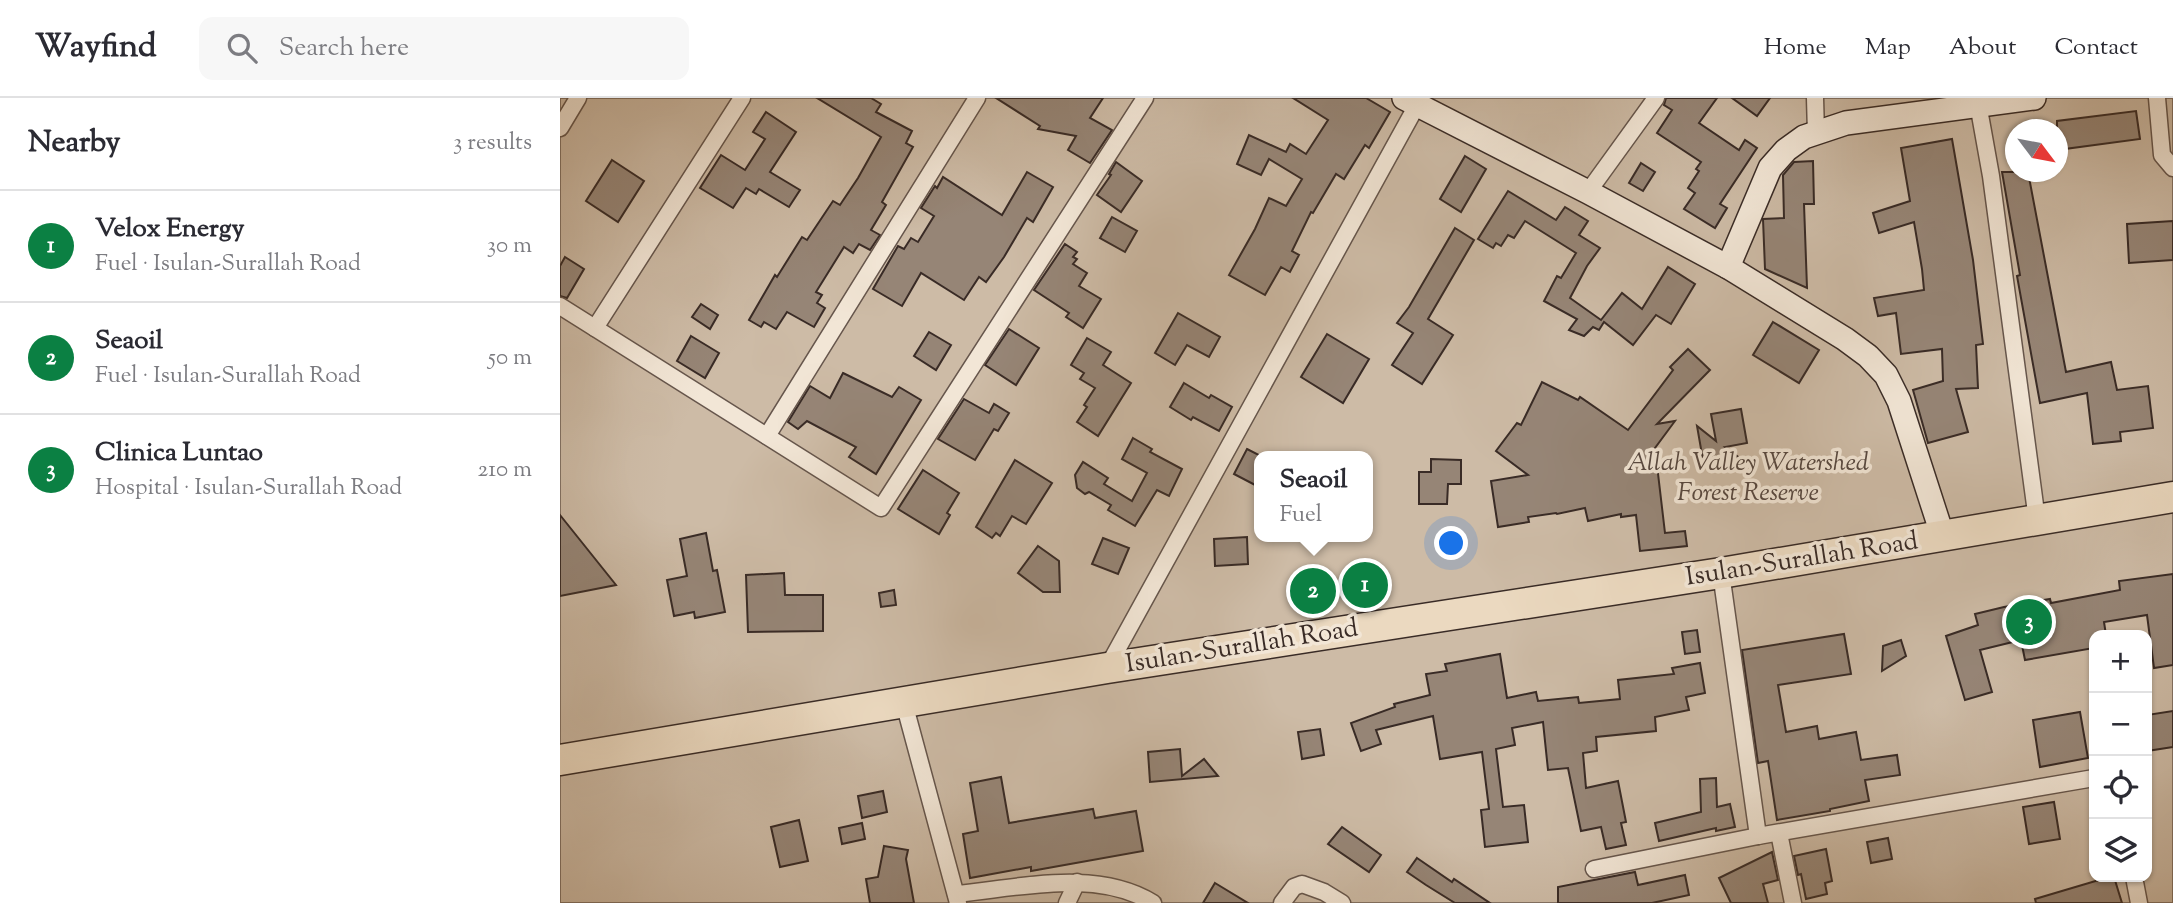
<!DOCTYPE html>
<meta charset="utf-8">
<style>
:root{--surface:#fff;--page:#f7f7f7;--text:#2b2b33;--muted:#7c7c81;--line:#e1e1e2;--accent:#0b8043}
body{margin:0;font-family:"Sorts Mill Goudy",serif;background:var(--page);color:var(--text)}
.controls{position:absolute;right:21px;bottom:21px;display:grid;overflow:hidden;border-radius:14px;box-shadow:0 2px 5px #0004}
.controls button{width:63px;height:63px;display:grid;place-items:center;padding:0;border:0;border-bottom:2px solid var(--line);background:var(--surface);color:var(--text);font:35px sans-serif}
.compass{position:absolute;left:1445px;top:21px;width:63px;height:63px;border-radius:50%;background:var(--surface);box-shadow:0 2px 5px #0004;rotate:122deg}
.you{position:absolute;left:892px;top:446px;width:24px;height:24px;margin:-18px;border:5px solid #fff;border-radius:50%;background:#1a73e8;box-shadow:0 0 0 10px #1a73e833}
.badge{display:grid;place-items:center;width:46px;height:46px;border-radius:50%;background:var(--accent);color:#fff;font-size:23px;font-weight:700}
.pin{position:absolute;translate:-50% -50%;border:4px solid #fff;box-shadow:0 2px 7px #0006}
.popup{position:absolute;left:694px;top:353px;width:119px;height:91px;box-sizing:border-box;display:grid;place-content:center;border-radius:14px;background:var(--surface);filter:drop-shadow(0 2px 5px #0005);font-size:23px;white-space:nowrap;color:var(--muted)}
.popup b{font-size:26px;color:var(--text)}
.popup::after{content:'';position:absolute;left:50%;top:100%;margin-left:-14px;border:14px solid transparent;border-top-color:var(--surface)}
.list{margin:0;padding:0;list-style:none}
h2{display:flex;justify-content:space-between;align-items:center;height:91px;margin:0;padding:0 28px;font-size:30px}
h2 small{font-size:23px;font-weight:400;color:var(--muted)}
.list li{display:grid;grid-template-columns:46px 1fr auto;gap:21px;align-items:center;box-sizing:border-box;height:112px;padding:0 28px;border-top:2px solid var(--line)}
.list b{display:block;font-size:26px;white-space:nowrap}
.list p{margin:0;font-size:23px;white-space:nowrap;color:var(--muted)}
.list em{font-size:23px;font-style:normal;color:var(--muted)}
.icon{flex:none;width:38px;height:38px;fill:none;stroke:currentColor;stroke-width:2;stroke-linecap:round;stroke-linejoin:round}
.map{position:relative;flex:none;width:1613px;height:805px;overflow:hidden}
header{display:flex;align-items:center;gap:42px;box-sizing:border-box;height:98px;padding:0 35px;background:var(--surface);border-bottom:2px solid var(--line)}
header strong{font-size:33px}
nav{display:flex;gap:38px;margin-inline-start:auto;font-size:24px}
.search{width:490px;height:63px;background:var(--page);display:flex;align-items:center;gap:18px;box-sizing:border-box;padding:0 24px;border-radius:14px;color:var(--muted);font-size:26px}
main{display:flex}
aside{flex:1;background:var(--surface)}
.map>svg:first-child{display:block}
.green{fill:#cdbba6;stroke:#837366;stroke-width:2;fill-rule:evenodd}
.building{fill:#968576;stroke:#392b26;stroke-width:2}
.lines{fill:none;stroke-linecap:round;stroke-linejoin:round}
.street-casing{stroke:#66564c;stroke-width:19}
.secondary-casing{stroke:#392b26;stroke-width:26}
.highway-casing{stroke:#392b26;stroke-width:33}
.street{stroke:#f2e6d6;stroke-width:16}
.secondary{stroke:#f2e6d6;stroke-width:23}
.highway{stroke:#ebd9c0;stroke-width:30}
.labels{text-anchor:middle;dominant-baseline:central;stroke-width:7;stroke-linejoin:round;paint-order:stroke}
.park-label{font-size:26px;font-style:italic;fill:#574840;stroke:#f2e6d6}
.street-label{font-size:26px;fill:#392b26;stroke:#f2e6d6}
</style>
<header>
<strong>Wayfind</strong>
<div class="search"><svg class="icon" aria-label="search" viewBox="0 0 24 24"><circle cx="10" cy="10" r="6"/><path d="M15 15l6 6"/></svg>Search here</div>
<nav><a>Home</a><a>Map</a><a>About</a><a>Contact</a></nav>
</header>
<main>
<aside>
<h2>Nearby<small>3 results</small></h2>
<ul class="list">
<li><span class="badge">1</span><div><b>Velox Energy</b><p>Fuel · Isulan-Surallah Road</p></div><em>30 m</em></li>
<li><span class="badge">2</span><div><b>Seaoil</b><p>Fuel · Isulan-Surallah Road</p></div><em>50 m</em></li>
<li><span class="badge">3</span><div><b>Clinica Luntao</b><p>Hospital · Isulan-Surallah Road</p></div><em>210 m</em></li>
</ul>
</aside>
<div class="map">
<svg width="1613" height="805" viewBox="0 0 1613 805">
<rect width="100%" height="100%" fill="#ebd9c0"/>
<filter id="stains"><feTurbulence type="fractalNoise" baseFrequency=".00286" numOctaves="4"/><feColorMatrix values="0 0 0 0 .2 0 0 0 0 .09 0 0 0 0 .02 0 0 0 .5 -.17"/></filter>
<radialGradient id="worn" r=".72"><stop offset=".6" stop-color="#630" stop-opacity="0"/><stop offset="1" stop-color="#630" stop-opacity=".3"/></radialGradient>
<path class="green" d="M0 0H1613V805H0ZM1456 32H1498V74H1456ZM699 358H807V439H699ZM1534 537H1587V779H1534Z"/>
<g class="building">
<polygon points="257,0 311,0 321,6 316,14 352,33 346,45 353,49 322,104 326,107 311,132 320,137 310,152 299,146 293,155 284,149 256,194 262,197 257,205 265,210 254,229 227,214 216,231 204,224 201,229 189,222 215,177 217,179 242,139 247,142 273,103 280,107 298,80 321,39"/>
<polygon points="436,0 543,0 530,20 552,32 530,65 508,52 516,38 478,31 480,28"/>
<polygon points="733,0 806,0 830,14 809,50 805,47 784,81 776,76 753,115 751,114 732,153 739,157 730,174 721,169 705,197 669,177 695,131 709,100 726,108 742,81 709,61 701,77 677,66 689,37 726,54 730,46 746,56 768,22"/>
<polygon points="1106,0 1157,0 1139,25 1179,52 1185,42 1197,50 1160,106 1167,110 1155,130 1124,111 1135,95 1128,90 1139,73 1136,71 1141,64 1097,35 1112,12 1104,7"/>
<polygon points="1172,0 1210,0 1197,18"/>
<polygon points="1576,13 1580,41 1497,52 1497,23"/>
<polygon points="206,14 236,34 210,74 240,92 229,109 199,91 196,96 186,90 173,110 140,90 161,57 185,72 205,41 193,34"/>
<polygon points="1392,41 1413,162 1423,246 1416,247 1418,290 1396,291 1408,334 1368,345 1353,292 1383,283 1382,251 1341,256 1336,215 1318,218 1314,200 1364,192 1362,171 1354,124 1319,135 1313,115 1350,103 1341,50"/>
<polygon points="905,58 926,71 901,114 880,101"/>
<polygon points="52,62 84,83 58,124 26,103"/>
<polygon points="1253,63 1254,106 1244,106 1247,190 1205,171 1203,121 1224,120 1223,77 1234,64"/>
<polygon points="556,64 582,83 561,114 537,97 551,77 549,76"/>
<polygon points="1081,65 1095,74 1083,93 1069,85"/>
<polygon points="467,74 493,89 473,124 467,120 444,159 426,184 419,179 404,202 361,175 342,208 313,191 338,148 344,151 351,140 358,144 374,118 361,110 375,88 377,90 383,79 442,117"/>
<polygon points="1442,74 1468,74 1506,274 1551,264 1557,292 1588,288 1593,330 1560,334 1561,343 1533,346 1527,295 1480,305 1457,178 1460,177"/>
<polygon points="948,93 996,122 1005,109 1028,123 1019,137 1040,150 1027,168 1010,200 1041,222 1062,195 1082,211 1108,169 1135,186 1111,226 1096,217 1073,247 1044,224 1039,232 1033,229 1024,238 1009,232 1017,221 984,203 997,178 1001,180 1016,155 965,123 954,140 948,137 941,148 936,145 933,150 918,141"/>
<polygon points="552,119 577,133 565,154 540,140"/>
<polygon points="1613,123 1613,162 1569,165 1567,126"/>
<polygon points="895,130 914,142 868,221 893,237 862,286 832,267 853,235 837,225 849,209"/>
<polygon points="505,146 517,154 513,159 517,161 513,166 527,175 519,188 541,201 523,230 506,219 509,215 474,192"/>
<polygon points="5,159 24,171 7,200 0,198 0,168"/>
<polygon points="141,206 158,217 150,231 132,219"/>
<polygon points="618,215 660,239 649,259 627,247 615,267 595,255"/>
<polygon points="1213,224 1259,252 1239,285 1193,257"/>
<polygon points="449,231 479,250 456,287 425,267"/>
<polygon points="369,234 391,247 376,272 354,258"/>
<polygon points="767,236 809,261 783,305 741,279"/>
<polygon points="131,238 159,255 145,280 117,263"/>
<polygon points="527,240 551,254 543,267 571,285 538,338 517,324 527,309 524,307 535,290 520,281 524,275 511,267"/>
<polygon points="1128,251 1150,272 1097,326 1115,323 1095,350 1105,435 1125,433 1127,448 1080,453 1076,417 1061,419 1061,416 1028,423 1025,410 997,416 996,415 968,419 969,424 938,429 931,383 968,377 936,353 957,325 961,327 982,284 1018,302 1020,299 1068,332 1113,272 1110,269"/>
<polygon points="283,275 332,299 339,289 361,302 316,376 289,359 296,349 247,323 238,331 228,324 250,288 270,300"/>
<polygon points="624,285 649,300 651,297 672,309 659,333 633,319 631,322 610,309"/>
<polygon points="404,301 429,315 434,306 449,315 438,333 434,331 415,362 378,341"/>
<polygon points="1181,311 1187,345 1165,349 1181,361 1144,368 1137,328 1156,343 1151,316"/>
<polygon points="573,340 592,351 590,354 622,371 609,398 597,392 575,428 548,412 551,407 529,394 525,396 517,390 515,377 523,364 548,380 544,386 572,403 587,375 562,361"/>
<polygon points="687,351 699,357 699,389 674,376"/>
<polygon points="871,361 901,362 901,386 888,386 887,406 859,406 859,374 871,374"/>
<polygon points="455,362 492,385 466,426 452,418 440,438 436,435 432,440 416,429"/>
<polygon points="363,372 399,395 387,415 390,417 379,436 338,411"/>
<polygon points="0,417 56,487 0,498"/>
<polygon points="146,435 153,473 157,472 165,514 135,520 134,514 114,518 107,482 127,478 120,441"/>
<polygon points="687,439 688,466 655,468 654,441"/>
<polygon points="543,440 569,450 558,476 532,466"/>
<polygon points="478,448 499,463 500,494 483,494 458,475"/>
<polygon points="224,475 225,497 263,497 263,533 188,534 186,477"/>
<polygon points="1613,476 1613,567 1594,570 1587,517 1544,524 1546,537 1534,537 1534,550 1465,562 1461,542 1420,552 1432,594 1405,602 1386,538 1418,527 1415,516 1444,509 1490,501 1491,505 1560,492 1559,483"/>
<polygon points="334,492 336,507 321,509 319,495"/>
<polygon points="1137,532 1140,554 1125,556 1122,534"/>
<polygon points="1284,536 1291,576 1218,587 1226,634 1257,628 1259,641 1296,634 1301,662 1337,657 1340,677 1305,682 1309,703 1270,711 1270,713 1217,722 1208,663 1198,665 1182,552"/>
<polygon points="1341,542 1346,558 1322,573 1323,548"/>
<polygon points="940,556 947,600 976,594 978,603 1018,599 1019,605 1060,601 1058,582 1114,576 1112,570 1140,565 1145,595 1126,599 1129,612 1095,619 1096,633 1036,639 1037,653 1023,655 1026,690 1058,683 1066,724 1061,725 1066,747 1046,751 1041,729 1021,733 1008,670 988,672 983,624 952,630 955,647 936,651 943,709 964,707 968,744 925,749 921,712 929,711 922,654 880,661 873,618 816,632 821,646 801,653 791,625 835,609 834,606 870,597 866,576 887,573 885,566"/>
<polygon points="1613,613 1613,649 1587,653 1587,617"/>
<polygon points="1520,614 1528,660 1480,669 1473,622"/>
<polygon points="760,631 764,657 742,661 738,634"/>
<polygon points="620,651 622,678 644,661 658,678 590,684 588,654"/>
<polygon points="441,679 449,725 533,711 535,720 576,713 583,753 471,773 471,769 410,780 403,736 418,733 410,685"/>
<polygon points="1156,680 1157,709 1170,706 1175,729 1156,733 1156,730 1099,743 1095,725 1141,714 1140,681"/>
<polygon points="323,693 327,714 302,720 298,698"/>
<polygon points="1494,704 1500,741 1469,746 1463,709"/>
<polygon points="239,722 248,763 220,769 211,729"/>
<polygon points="302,725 305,741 282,746 279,730"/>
<polygon points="782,729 821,757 809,774 768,746"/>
<polygon points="1328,740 1332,761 1311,765 1307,744"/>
<polygon points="324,748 348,752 346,761 354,805 310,805 306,781 318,779"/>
<polygon points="1266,751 1272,783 1265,785 1267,796 1246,801 1241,776 1238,777 1234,758"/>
<polygon points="1212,754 1218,782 1203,786 1208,805 1171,805 1159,780"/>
<polygon points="857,760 892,784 894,781 930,805 895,805 866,787 847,774"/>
<polygon points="1075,774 1078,787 1125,777 1129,797 1092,805 998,805 998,789"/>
<polygon points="1549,779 1554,779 1562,805 1476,805 1475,801"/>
<polygon points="655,785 688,805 643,805"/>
</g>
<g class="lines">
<g class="street-casing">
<g id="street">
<polyline points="1255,0 1256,35"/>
<polyline points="1417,0 1431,78 1477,422"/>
<polyline points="1597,0 1602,57 1613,70"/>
<polyline points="0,30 18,0"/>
<polyline points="1028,94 1096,0"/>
<polyline points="0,208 321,410 585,0"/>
<polyline points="35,230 182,0"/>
<polyline points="207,338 417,0"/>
<polyline points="1161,475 1198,738"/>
<polyline points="547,570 857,7"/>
<polyline points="344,605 398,805"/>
<polyline points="1219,735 1233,805"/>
<polyline points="1034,771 1198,738 1534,680"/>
<polyline points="1574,779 1579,805"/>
<path d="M396 796C459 790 537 770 593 805"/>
<polyline points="507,805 517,784"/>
<polyline points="722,805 734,789 742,786 764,794 782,805"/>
</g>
</g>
<g class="secondary-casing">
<g id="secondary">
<polyline points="844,0 1028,94 1168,169 1285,241 1308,258 1326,277 1339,303 1383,439"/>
<polyline points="1168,169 1210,70 1226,52 1244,39 1286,25 1474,0"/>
</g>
</g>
<g class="highway-casing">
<polyline id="highway" points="0,662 547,570 1161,475 1613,399"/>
</g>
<use href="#street" class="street"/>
<use href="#secondary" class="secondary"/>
<use href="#highway" class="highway"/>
</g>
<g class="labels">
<g class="park-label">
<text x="1188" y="365">Allah Valley Watershed<tspan x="1188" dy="30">Forest Reserve</tspan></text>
</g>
<g class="street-label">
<text transform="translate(1242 462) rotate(-9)">Isulan-Surallah Road</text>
<text transform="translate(682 549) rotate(-9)">Isulan-Surallah Road</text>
</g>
</g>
<rect width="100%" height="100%" filter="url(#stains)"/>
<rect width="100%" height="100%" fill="url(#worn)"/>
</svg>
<div class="controls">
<button>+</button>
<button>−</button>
<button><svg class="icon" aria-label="locate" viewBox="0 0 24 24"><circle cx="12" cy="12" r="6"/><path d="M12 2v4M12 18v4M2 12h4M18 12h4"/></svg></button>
<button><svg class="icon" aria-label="layers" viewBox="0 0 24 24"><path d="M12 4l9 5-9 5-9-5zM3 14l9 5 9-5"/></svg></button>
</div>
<svg class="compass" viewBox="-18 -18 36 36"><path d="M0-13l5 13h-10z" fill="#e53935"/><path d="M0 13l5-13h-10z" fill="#7c7c81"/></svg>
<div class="you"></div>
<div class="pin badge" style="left:805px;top:487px">1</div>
<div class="pin badge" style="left:753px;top:493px">2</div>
<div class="popup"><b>Seaoil</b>Fuel</div>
<div class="pin badge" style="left:1469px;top:524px">3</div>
</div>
</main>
